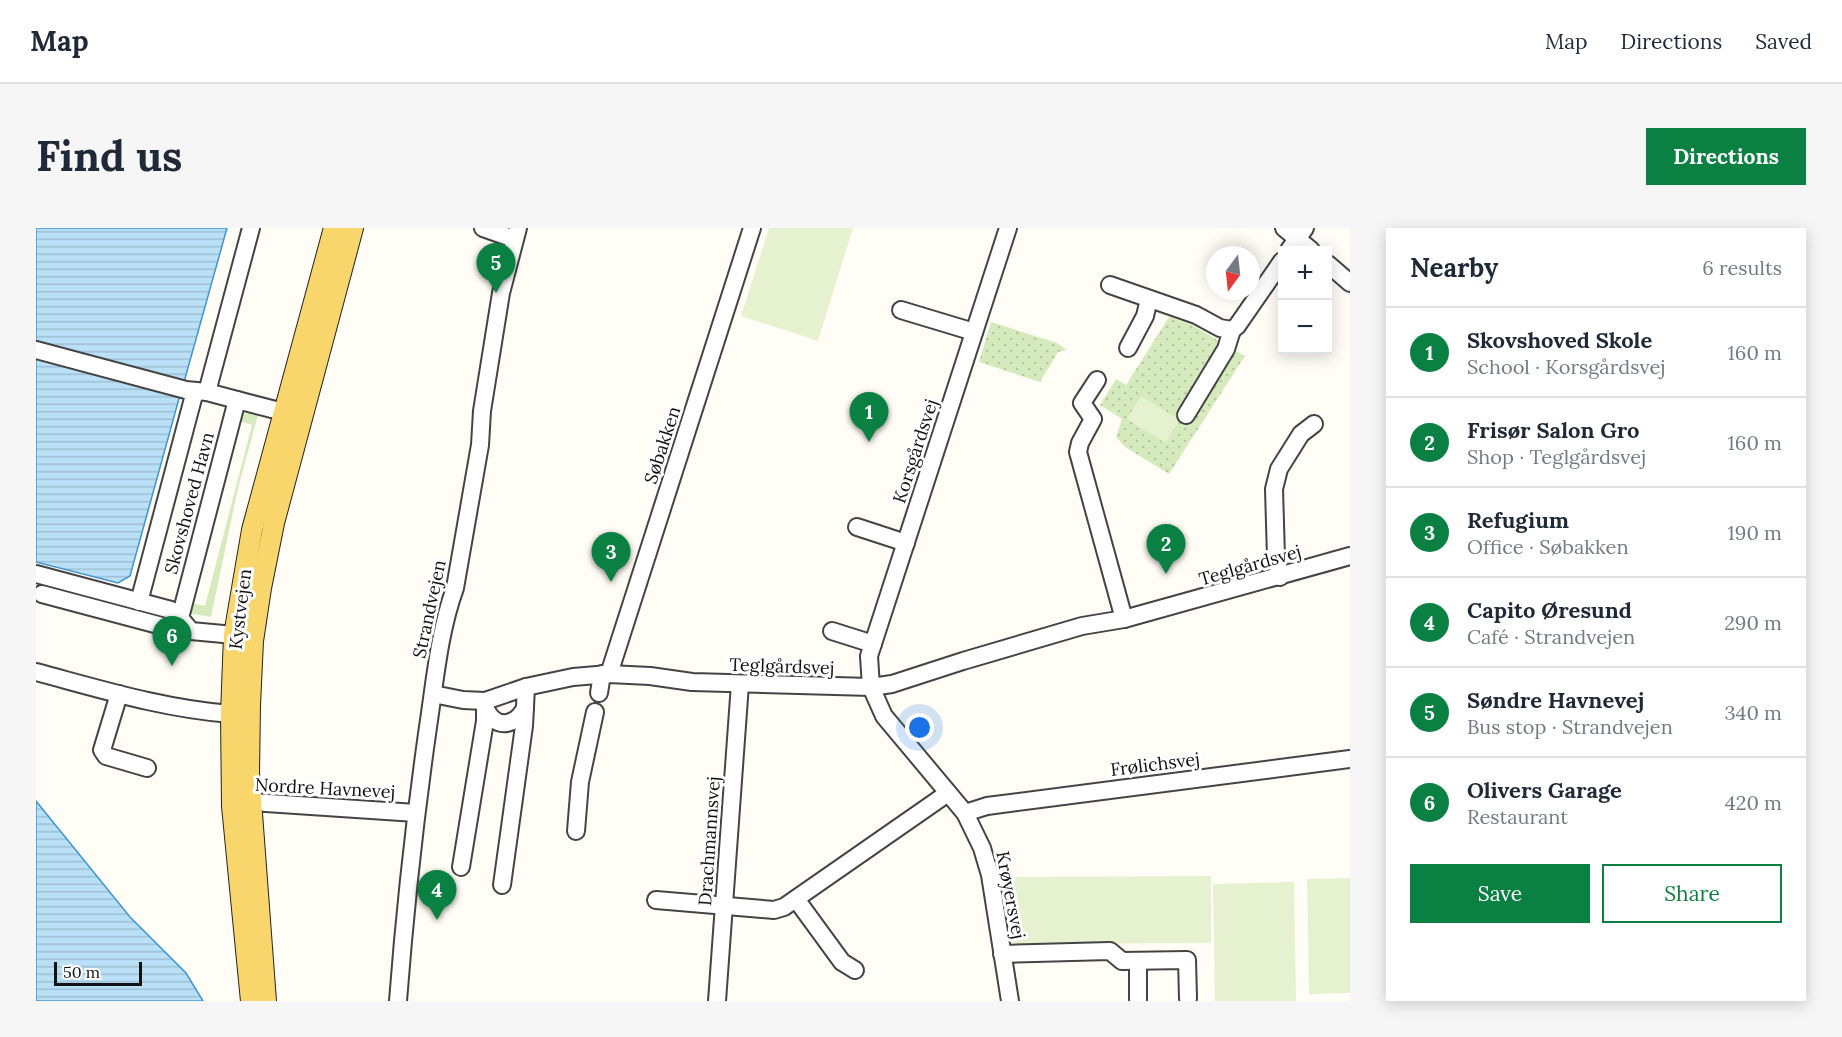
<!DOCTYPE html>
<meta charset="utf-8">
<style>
:root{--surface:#fff;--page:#f6f6f7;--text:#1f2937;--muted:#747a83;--line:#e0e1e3;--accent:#0b8043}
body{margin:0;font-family:Lora,serif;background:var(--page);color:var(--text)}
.controls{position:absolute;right:18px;top:18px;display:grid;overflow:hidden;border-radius:0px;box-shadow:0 3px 15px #0003}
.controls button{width:54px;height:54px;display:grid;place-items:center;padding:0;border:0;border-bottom:2px solid var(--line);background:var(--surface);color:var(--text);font:30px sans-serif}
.compass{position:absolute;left:1170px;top:18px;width:54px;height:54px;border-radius:50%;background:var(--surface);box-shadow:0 3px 15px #0003;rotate:195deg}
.scale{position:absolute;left:18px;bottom:15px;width:88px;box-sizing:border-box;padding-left:6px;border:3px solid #111;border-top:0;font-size:16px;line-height:21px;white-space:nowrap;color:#111;-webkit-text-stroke:4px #fff;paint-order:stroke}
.you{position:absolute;left:884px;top:500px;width:21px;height:21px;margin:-15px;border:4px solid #fff;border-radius:50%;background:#1a73e8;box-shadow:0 0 0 9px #1a73e833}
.badge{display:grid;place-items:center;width:39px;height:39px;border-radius:50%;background:var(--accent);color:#fff;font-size:20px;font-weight:700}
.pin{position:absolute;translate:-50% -50px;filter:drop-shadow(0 2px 3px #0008)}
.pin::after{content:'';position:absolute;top:32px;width:21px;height:18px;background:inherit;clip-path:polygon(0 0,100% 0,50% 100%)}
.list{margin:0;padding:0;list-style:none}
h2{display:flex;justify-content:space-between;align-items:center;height:78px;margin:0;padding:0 24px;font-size:26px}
h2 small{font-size:20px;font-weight:400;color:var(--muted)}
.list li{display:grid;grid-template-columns:39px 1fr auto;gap:18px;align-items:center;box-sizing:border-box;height:90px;padding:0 24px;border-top:2px solid var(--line)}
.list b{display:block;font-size:22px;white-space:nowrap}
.list p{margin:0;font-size:20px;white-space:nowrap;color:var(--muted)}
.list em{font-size:20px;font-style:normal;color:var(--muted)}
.actions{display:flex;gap:12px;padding:18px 24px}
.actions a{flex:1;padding:14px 0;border:2px solid var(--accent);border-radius:0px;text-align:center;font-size:21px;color:var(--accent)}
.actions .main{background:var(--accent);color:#fff}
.map{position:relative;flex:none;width:1314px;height:773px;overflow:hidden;border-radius:0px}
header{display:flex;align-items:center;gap:36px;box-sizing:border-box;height:84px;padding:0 30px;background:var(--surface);border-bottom:2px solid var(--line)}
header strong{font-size:28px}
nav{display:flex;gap:33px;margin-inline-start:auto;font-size:21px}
.intro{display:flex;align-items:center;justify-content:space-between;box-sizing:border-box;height:144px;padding:0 36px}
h1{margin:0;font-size:42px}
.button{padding:15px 27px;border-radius:0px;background:var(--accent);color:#fff;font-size:21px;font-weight:700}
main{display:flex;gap:36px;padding:0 36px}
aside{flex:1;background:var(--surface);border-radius:0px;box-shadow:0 3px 15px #0003}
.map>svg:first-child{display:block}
.grass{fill:#d5ebbd}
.park{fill:url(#park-dots)}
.pitch{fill:#e6f2cf}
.water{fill:url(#water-rules);stroke:#3f96cf;stroke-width:1.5}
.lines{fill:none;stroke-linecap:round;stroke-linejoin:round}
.minor-casing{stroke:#444;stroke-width:20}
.major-casing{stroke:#222;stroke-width:22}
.minor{stroke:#fff;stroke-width:16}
.major{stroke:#f9d66b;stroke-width:20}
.labels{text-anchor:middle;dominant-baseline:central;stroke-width:6;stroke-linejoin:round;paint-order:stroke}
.street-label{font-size:18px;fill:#111;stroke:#fff}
</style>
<header>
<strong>Map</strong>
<nav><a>Map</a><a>Directions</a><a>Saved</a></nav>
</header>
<div class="intro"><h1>Find us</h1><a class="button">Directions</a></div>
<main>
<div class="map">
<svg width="1314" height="773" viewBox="0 0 1314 773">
<defs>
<pattern id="park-dots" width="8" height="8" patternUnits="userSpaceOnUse" patternTransform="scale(1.5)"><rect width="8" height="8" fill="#d5ebbd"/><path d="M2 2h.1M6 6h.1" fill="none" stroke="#b6c8a1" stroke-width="1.8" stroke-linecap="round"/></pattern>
<pattern id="water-rules" width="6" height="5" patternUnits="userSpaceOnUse" patternTransform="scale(1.5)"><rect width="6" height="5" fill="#b9e0f7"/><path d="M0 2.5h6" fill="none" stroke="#9ebfd3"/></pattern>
</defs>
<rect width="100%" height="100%" fill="#fffdf5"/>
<polygon class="grass" points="214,185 222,187 202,260 175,389 152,385 152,374 169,378 216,197 201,192 205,186"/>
<g class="park">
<polygon points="1133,89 1156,97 1209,128 1133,246 1089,219 1080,209 1086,191 1064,177 1080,151 1090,157"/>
<polygon points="955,94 1021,115 1031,122 1022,124 1004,154 943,134"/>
</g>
<g class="pitch">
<polygon points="733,0 817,0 782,113 705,88"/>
<polygon points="1105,168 1144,192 1129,215 1091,191"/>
<polygon points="1175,648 1175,715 978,716 978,649"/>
<polygon points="1314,650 1314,765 1273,766 1271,651"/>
<polygon points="1258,654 1260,773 1179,773 1177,656"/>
</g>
<g class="water">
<polygon points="0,0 191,0 148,154 0,113"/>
<polygon points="0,127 144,167 94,348 82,355 0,334"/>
<polygon points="0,573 94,689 150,745 167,773 0,773"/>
</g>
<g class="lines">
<g class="minor-casing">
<g id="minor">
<polyline points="447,0 478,11"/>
<polyline points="972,0 833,428 835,459 848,488 929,585 946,620 954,647 974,773"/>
<polyline points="1248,0 1275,22"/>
<polyline points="1253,22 1269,0"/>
<polyline points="1292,36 1314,55"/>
<polyline points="1074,57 1160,87 1184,100 1196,102 1201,98 1246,33"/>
<polyline points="865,82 938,104"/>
<polyline points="1092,120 1109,88 1113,71"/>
<polyline points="0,122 150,162 171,164 201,172"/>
<polyline points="1061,152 1046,175 1057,191 1044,215 1042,224 1088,391"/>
<polyline points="171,164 215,0"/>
<polyline points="1150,187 1190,121 1196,102"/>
<polyline points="821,299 870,315"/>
<polyline points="0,346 135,382 144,390"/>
<polyline points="1244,349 1240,329 1238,261 1243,241 1265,206 1278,196"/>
<polyline points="6,366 130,399 155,403"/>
<polyline points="103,374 159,163"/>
<polyline points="796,403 837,416"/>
<polyline points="198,407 155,403 144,390 201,172 259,187"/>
<path d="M0 444C64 461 128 481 195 486"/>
<polyline points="573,446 716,0"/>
<polyline points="563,465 566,446"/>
<polyline points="83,466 66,522 70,528 111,540"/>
<polyline points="397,466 427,472 449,473 490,459 537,449 573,446 614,448 656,454 835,459 856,456 927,433 1046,398 1088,391 1314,328"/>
<path d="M449 479C458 501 478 500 489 480"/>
<polyline points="204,576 216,574 380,585"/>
<polyline points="929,585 951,578 1314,531"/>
<polyline points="540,603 544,554 559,484"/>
<polyline points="425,639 449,493 449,473"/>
<polyline points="466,657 488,498 490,459"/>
<polyline points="760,671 806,734 819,742"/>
<polyline points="620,672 738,682 748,679 912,565"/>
<polyline points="966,726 1074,723 1086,733 1151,732 1152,770"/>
<polyline points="1102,733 1102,771"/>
<path d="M362 773C369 681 379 590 392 499 399 453 403 404 419 360L444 217 446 183 465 65 482 0"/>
<polyline points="681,773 704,456"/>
</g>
</g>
<g class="major-casing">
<g id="major">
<polyline points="215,773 196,578 195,486 198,407 216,302 298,0"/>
<polyline points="230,773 213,545 214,477 217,413 225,360 238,295 317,0"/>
</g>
</g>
<use href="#minor" class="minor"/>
<use href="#major" class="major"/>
</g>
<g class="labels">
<g class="street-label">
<text transform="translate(626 217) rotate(-72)">Søbakken</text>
<text transform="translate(879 223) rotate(-72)">Korsgårdsvej</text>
<text transform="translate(153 275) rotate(-75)">Skovshoved Havn</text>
<text transform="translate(1214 337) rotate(-16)">Teglgårdsvej</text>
<text transform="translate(204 381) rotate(-83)">Kystvejen</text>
<text transform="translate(393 381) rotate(-78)">Strandvejen</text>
<text transform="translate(746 438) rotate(2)">Teglgårdsvej</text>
<text transform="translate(1119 536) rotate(-7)">Frølichsvej</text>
<text transform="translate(289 560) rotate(3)">Nordre Havnevej</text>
<text transform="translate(673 613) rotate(-86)">Drachmannsvej</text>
<text transform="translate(975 667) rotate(79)">Krøyersvej</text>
</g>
</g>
</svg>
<div class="controls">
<button>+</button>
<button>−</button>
</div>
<svg class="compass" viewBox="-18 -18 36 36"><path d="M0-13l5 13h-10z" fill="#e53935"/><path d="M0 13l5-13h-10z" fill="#747a83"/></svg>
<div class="scale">50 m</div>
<div class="you"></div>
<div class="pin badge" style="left:833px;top:214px">1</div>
<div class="pin badge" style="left:1130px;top:346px">2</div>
<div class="pin badge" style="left:575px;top:354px">3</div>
<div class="pin badge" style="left:401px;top:692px">4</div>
<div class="pin badge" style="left:460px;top:65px">5</div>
<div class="pin badge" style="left:136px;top:438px">6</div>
</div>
<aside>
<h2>Nearby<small>6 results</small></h2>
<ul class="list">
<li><span class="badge">1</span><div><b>Skovshoved Skole</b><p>School · Korsgårdsvej</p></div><em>160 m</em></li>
<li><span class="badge">2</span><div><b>Frisør Salon Gro</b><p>Shop · Teglgårdsvej</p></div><em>160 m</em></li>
<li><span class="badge">3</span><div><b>Refugium</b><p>Office · Søbakken</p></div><em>190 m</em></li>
<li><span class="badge">4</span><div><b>Capito Øresund</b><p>Café · Strandvejen</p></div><em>290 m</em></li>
<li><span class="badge">5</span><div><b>Søndre Havnevej</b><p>Bus stop · Strandvejen</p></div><em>340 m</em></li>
<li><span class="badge">6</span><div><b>Olivers Garage</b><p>Restaurant</p></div><em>420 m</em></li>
</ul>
<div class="actions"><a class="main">Save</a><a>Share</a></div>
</aside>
</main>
